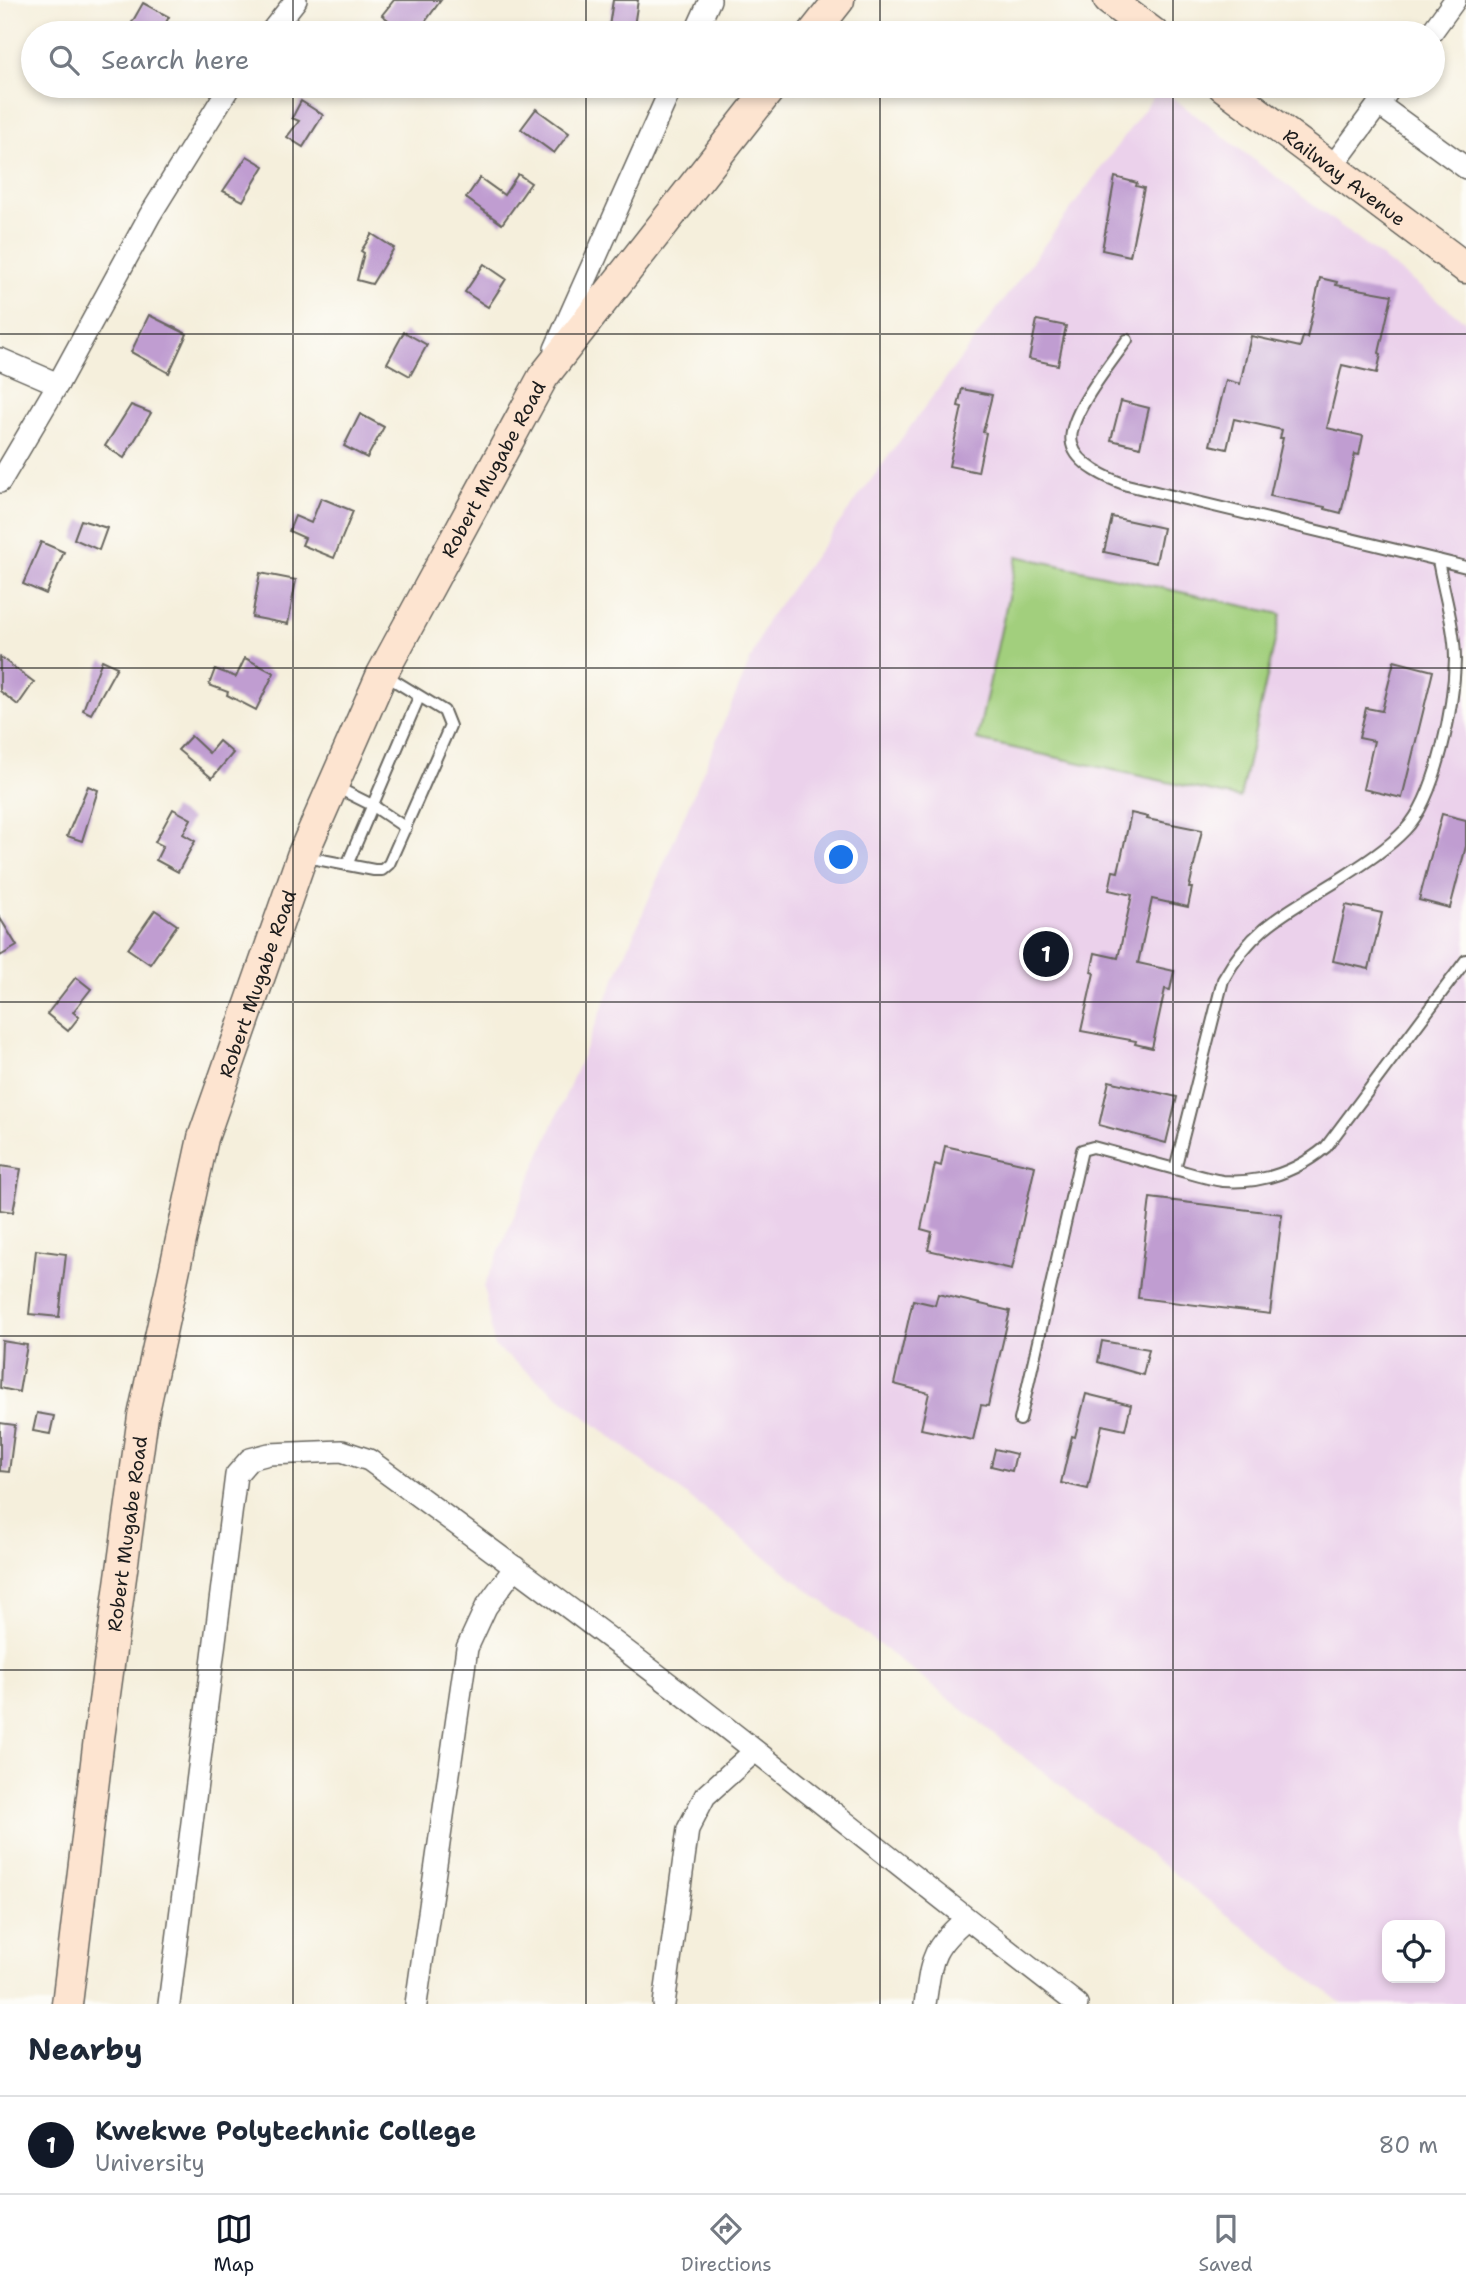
<!DOCTYPE html>
<style>
:root{--surface:#fff;--page:#f2f2f3;--text:#1f2937;--muted:#747a83;--line:#e0e1e3;--accent:#111827}
body{margin:0;font-family:"Shantell Sans",sans-serif;background:var(--page);color:var(--text)}
.controls{position:absolute;right:21px;bottom:21px;display:grid;overflow:hidden;border-radius:14px;box-shadow:0 4px 10px #0003}
.controls button{width:63px;height:63px;display:grid;place-items:center;padding:0;border:0;border-bottom:2px solid var(--line);background:var(--surface);color:var(--text);font:35px sans-serif}
.you{position:absolute;left:842px;top:858px;width:24px;height:24px;margin:-18px;border:5px solid #fff;border-radius:50%;background:#1a73e8;box-shadow:0 0 0 10px #1a73e833}
.badge{display:grid;place-items:center;width:46px;height:46px;border-radius:50%;background:var(--accent);color:#fff;font-size:23px;font-weight:700}
.pin{position:absolute;translate:-50% -50%;border:4px solid #fff;box-shadow:0 2px 7px #0006}
.list{margin:0;padding:0;list-style:none}
h2{display:flex;justify-content:space-between;align-items:center;height:91px;margin:0;padding:0 28px;font-size:30px}
h2 small{font-size:23px;font-weight:400;color:var(--muted)}
.list li{display:grid;grid-template-columns:46px 1fr auto;gap:21px;align-items:center;box-sizing:border-box;height:98px;padding:0 28px;border-top:2px solid var(--line)}
.list b{display:block;font-size:26px;white-space:nowrap}
.list p{margin:0;font-size:23px;white-space:nowrap;color:var(--muted)}
.list em{font-size:23px;font-style:normal;color:var(--muted)}
.icon{flex:none;width:38px;height:38px;fill:none;stroke:currentColor;stroke-width:2;stroke-linecap:round;stroke-linejoin:round}
.map{position:relative;flex:none;width:1466px;height:2004px;overflow:hidden}
.search{position:absolute;background:var(--surface);box-shadow:0 4px 10px #0003;left:21px;right:21px;top:21px;height:77px;display:flex;align-items:center;gap:18px;box-sizing:border-box;padding:0 24px;border-radius:38px;color:var(--muted);font-size:26px}
.sheet{height:189px;background:var(--surface)}
nav{display:flex;justify-content:space-around;align-items:center;box-sizing:border-box;height:98px;border-top:2px solid var(--line);background:var(--surface);font-size:19px;color:var(--muted)}
nav a{display:grid;justify-items:center;gap:4px}
nav .on{color:var(--accent)}
.map>svg:first-child{display:block}
.built{fill:#ebd1eb;fill-rule:evenodd}
.pitch{fill:#a2cf7d;stroke:#5f764c;stroke-width:2}
.building{fill:#c09dd1}
.lines{fill:none;stroke-linecap:round;stroke-linejoin:round}
.lane-casing{stroke:#68665f;stroke-width:14}
.street-casing{stroke:#68665f;stroke-width:24}
.secondary-casing{stroke:#68665f;stroke-width:33}
.lane{stroke:#fff;stroke-width:10}
.street{stroke:#fff;stroke-width:21}
.secondary{stroke:#fde4d0;stroke-width:30}
.grid{fill:none;stroke:#1c1c1c;stroke-width:2;stroke-opacity:0.55}
.labels{text-anchor:middle;dominant-baseline:central;stroke-width:5;stroke-linejoin:round;paint-order:stroke}
.street-label{font-size:19px;fill:#1c1c1c;stroke:#fdfcf7}
</style>
<div class="map">
<svg width="1466" height="2004" viewBox="0 0 1466 2004">
<rect width="100%" height="100%" fill="#fdfcf7"/>
<filter id="ink" filterUnits="userSpaceOnUse"><feTurbulence type="fractalNoise" baseFrequency=".0143" numOctaves="2"/><feDisplacementMap in="SourceGraphic" scale="14" xChannelSelector="R" yChannelSelector="G"/><feConvolveMatrix kernelMatrix="1 2 1 2 8 2 1 2 1" color-interpolation-filters="sRGB"/></filter>
<filter id="wash" filterUnits="userSpaceOnUse"><feTurbulence type="fractalNoise" baseFrequency=".00686" numOctaves="4" result="noise"/><feDisplacementMap in="SourceGraphic" scale="28" xChannelSelector="R" yChannelSelector="G"/><feGaussianBlur stdDeviation="1.57" result="paint"/><feColorMatrix in="noise" values="0 0 0 0 0 0 0 0 0 0 0 0 0 0 0 0 0 1.4 0 .05"/><feComposite in="paint" operator="in"/></filter>
<g filter="url(#wash)">
<rect width="100%" height="100%" fill="#f5efdc"/>
<path class="built" d="M1160 88 1466 322V2004H1342L494 1346 484 1287 767 621ZM1387 1925H1440V1978H1387Z"/>
<polygon class="pitch" points="1017,556 1281,614 1240,798 977,740"/>
<g id="blocks">
<g class="building">
<polygon points="394,0 441,0 417,33 391,33 396,26 382,15"/>
<polygon points="613,0 638,0 633,33 608,33"/>
<polygon points="143,3 169,17 160,33 126,33"/>
<polygon points="301,101 323,115 303,147 287,137 299,121 292,118"/>
<polygon points="536,109 569,133 554,153 521,129"/>
<polygon points="247,156 264,166 243,201 223,191"/>
<polygon points="518,174 531,183 502,224 466,198 480,178 504,195"/>
<polygon points="1115,177 1137,183 1136,186 1144,188 1130,256 1102,250"/>
<polygon points="372,234 394,248 372,284 357,280 364,253 361,251"/>
<polygon points="484,264 506,279 488,307 465,292"/>
<polygon points="1320,278 1337,282 1336,285 1392,295 1379,353 1381,354 1377,373 1342,365 1327,428 1363,436 1359,455 1355,454 1341,513 1325,509 1325,507 1270,496 1283,438 1280,438 1282,430 1234,419 1227,449 1210,445 1226,380 1240,384 1251,336 1300,347 1303,337 1307,338"/>
<polygon points="149,315 187,334 169,373 131,352"/>
<polygon points="1037,320 1066,326 1058,365 1029,359"/>
<polygon points="404,332 427,345 410,376 387,363"/>
<polygon points="962,389 992,395 983,432 986,433 978,472 949,466 962,407 958,406"/>
<polygon points="1121,401 1149,408 1140,447 1111,440"/>
<polygon points="131,405 151,413 124,458 105,446"/>
<polygon points="360,414 384,427 367,458 344,446"/>
<polygon points="321,498 353,511 334,558 302,545 305,538 289,531 295,516 311,523"/>
<polygon points="1112,517 1163,528 1156,563 1104,552"/>
<polygon points="81,520 107,528 99,550 74,539"/>
<polygon points="41,542 64,552 46,594 23,584"/>
<polygon points="260,573 296,580 288,624 252,617"/>
<polygon points="0,657 34,682 18,705 0,691"/>
<polygon points="245,658 274,673 256,710 227,695 228,692 209,685 215,669 236,677"/>
<polygon points="102,660 117,667 91,714 83,710"/>
<polygon points="1394,661 1433,671 1402,798 1363,789 1374,741 1359,738 1366,708 1382,711"/>
<polygon points="191,736 209,753 219,741 233,753 212,778 178,750"/>
<polygon points="88,786 98,790 82,841 67,836"/>
<polygon points="173,809 191,819 183,834 195,841 178,872 156,860 163,846 155,842"/>
<polygon points="1131,813 1148,817 1147,819 1202,830 1189,888 1192,888 1188,907 1152,899 1138,963 1174,971 1170,990 1165,989 1152,1048 1135,1044 1136,1041 1081,1031 1094,973 1091,972 1095,953 1118,958 1132,895 1109,890 1113,871 1118,872"/>
<polygon points="1442,814 1466,820 1466,846 1450,908 1419,900"/>
<polygon points="1346,905 1382,913 1369,969 1333,961"/>
<polygon points="155,910 177,925 150,964 128,949"/>
<polygon points="0,918 17,946 0,956"/>
<polygon points="76,977 91,989 73,1012 79,1017 68,1031 47,1014"/>
<polygon points="1109,1081 1177,1097 1166,1143 1099,1125"/>
<polygon points="945,1146 1035,1166 1012,1269 928,1250 932,1232 921,1229 935,1164 941,1166"/>
<polygon points="0,1166 21,1169 13,1212 0,1210"/>
<polygon points="1150,1198 1282,1214 1270,1314 1138,1298"/>
<polygon points="36,1250 66,1254 59,1317 29,1314"/>
<polygon points="938,1294 1010,1311 988,1406 981,1405 973,1440 921,1429 929,1393 894,1384 913,1300 935,1305"/>
<polygon points="2,1341 27,1345 19,1392 0,1388"/>
<polygon points="1102,1341 1149,1349 1143,1375 1098,1362"/>
<polygon points="1086,1394 1131,1405 1125,1430 1102,1425 1088,1489 1061,1483 1072,1436 1075,1437"/>
<polygon points="37,1413 54,1416 50,1434 33,1431"/>
<polygon points="0,1423 15,1425 9,1472 0,1471"/>
<polygon points="995,1449 1016,1454 1012,1471 991,1466"/>
</g>
</g>
</g>
<g filter="url(#ink)">
<use href="#blocks" fill-opacity="0" stroke="#68665f" stroke-width="2"/>
<g class="lines">
<g class="lane-casing">
<g id="lane">
<path d="M1127 340C1112 362 1065 418 1072 444 1077 465 1109 479 1127 485L1438 560"/>
<path d="M1466 567 1438 560C1443 590 1455 628 1455 659 1454 704 1437 797 1405 830 1386 850 1360 866 1337 881 1287 912 1253 926 1223 980L1175 1169C1190 1173 1207 1179 1223 1181 1262 1184 1297 1171 1326 1147L1466 960"/>
<polyline points="336,787 372,805 406,828"/>
<polyline points="306,857 374,870 382,870 389,864 450,726 444,711 385,675"/>
<polyline points="347,865 419,697"/>
<polyline points="1020,1420 1082,1150 1093,1147 1175,1169"/>
</g>
</g>
<g class="street-casing">
<g id="street">
<polyline points="270,33 296,0"/>
<polyline points="695,33 710,0"/>
<polyline points="1431,33 1455,0"/>
<polyline points="1378,104 1466,168"/>
<polyline points="1332,167 1392,86"/>
<polyline points="555,349 672,86"/>
<polyline points="0,359 58,384"/>
<polyline points="0,482 58,384 150,215 230,86"/>
<path d="M169 2004 236 1475 250 1459 269 1454 342 1451 369 1460C499 1555 630 1652 757 1752 863 1836 969 1921 1077 2004"/>
<polyline points="416,2004 467,1648 486,1607 515,1567"/>
<polyline points="664,2004 688,1829 705,1796 755,1751"/>
<path d="M925 2004C932 1959 930 1950 966 1919"/>
</g>
</g>
<g class="secondary-casing">
<g id="secondary">
<polyline points="1109,0 1153,33"/>
<polyline points="813,33 839,0"/>
<path id="s1" d="M1223 86 1466 268"/>
<path id="s2" d="M67 2004 99 1738 143 1416 203 1138 302 856 382 674 543 377 772 86"/>
</g>
</g>
<use href="#lane" class="lane"/>
<use href="#street" class="street"/>
<use href="#secondary" class="secondary"/>
</g>
</g>
<path class="grid" d="M293 0V33M586 0V33M880 0V33M1173 0V33M293 86V2004M586 86V2004M880 86V2004M1173 86V2004M0 334H1466M0 668H1466M0 1002H1466M0 1336H1466M0 1670H1466"/>
<g class="labels">
<g class="street-label">
<text stroke="none"><textPath href="#s1" startOffset="152">Railway Avenue</textPath></text>
<text stroke="none"><textPath href="#s2" startOffset="1608">Robert Mugabe Road</textPath></text>
<text stroke="none"><textPath href="#s2" startOffset="1041">Robert Mugabe Road</textPath></text>
<text stroke="none"><textPath href="#s2" startOffset="474">Robert Mugabe Road</textPath></text>
</g>
</g>
</svg>
<div class="controls">
<button><svg class="icon" aria-label="locate" viewBox="0 0 24 24"><circle cx="12" cy="12" r="6"/><path d="M12 2v4M12 18v4M2 12h4M18 12h4"/></svg></button>
</div>
<div class="you"></div>
<div class="pin badge" style="left:1046px;top:954px">1</div>
<div class="search"><svg class="icon" aria-label="search" viewBox="0 0 24 24"><circle cx="10" cy="10" r="6"/><path d="M15 15l6 6"/></svg>Search here</div>
</div>
<section class="sheet">
<h2>Nearby<small></small></h2>
<ul class="list">
<li><span class="badge">1</span><div><b>Kwekwe Polytechnic College</b><p>University</p></div><em>80 m</em></li>
</ul>
</section>
<nav>
<a class="on"><svg class="icon" aria-label="map" viewBox="0 0 24 24"><path d="M3 6l6-2 6 2 6-2v14l-6 2-6-2-6 2zM9 4v14M15 6v14"/></svg>Map</a>
<a><svg class="icon" aria-label="directions" viewBox="0 0 24 24"><path d="M12 3l9 9-9 9-9-9zM9 14v-3h6M13 9l2 2-2 2"/></svg>Directions</a>
<a><svg class="icon" aria-label="saved" viewBox="0 0 24 24"><path d="M7 4h10v16l-5-4-5 4z"/></svg>Saved</a>
</nav>
